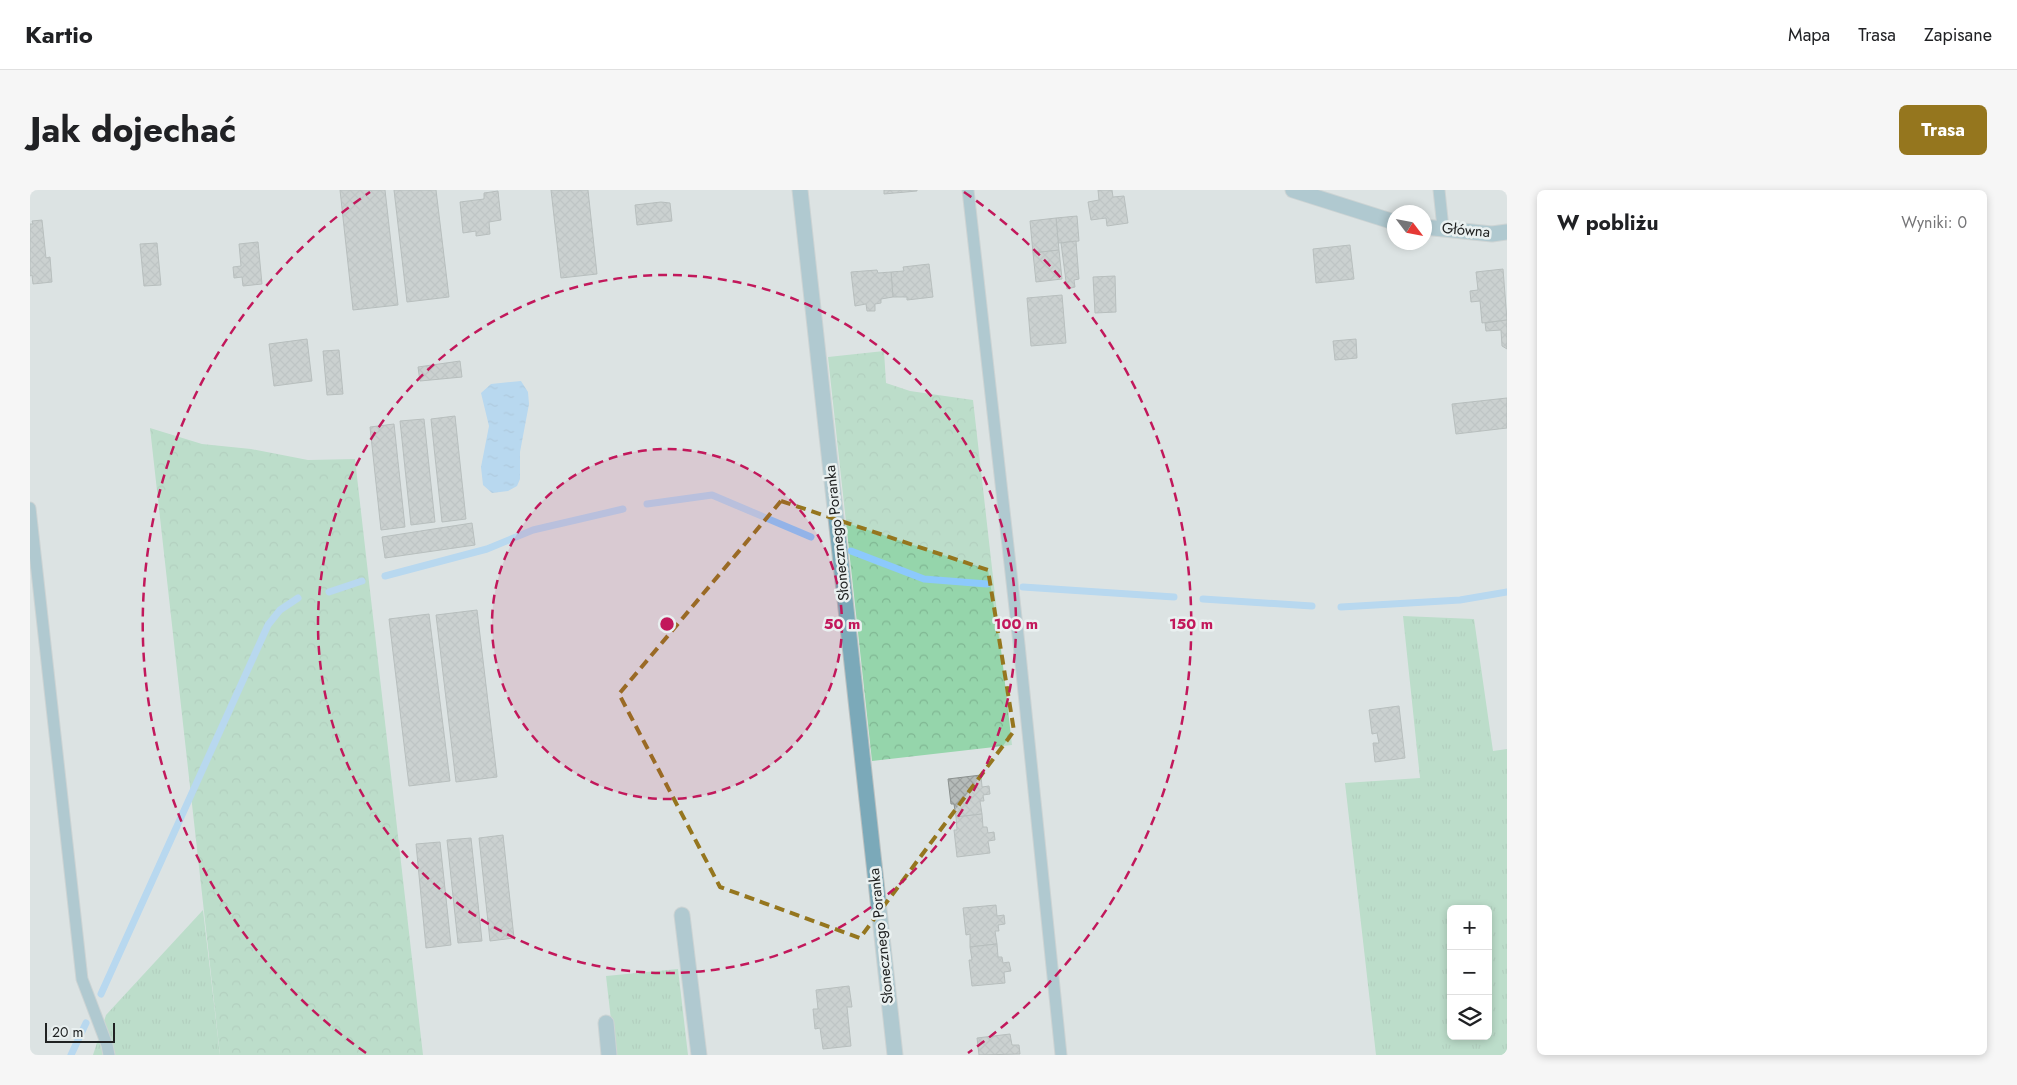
<!DOCTYPE html>
<html lang="pl">
<meta charset="utf-8">
<style>
:root{--surface:#fff;--page:#f6f6f6;--text:#202124;--muted:#757577;--line:#e0e0e0;--accent:#95761e}
body{margin:0;font-family:Jost,sans-serif;background:var(--page);color:var(--text)}
.controls{position:absolute;right:15px;bottom:15px;display:grid;overflow:hidden;border-radius:8px;box-shadow:0 2px 8px #0003}
.controls button{width:45px;height:45px;display:grid;place-items:center;padding:0;border:0;border-bottom:1px solid var(--line);background:var(--surface);color:var(--text);font:25px sans-serif}
.compass{position:absolute;left:1357px;top:15px;width:45px;height:45px;border-radius:50%;background:var(--surface);box-shadow:0 2px 8px #0003;rotate:122deg}
.scale{position:absolute;left:15px;bottom:12px;width:70px;box-sizing:border-box;padding-left:5px;border:2px solid #202222;border-top:0;font-size:14px;line-height:18px;white-space:nowrap;color:#202222;-webkit-text-stroke:4px #e9f0f0;paint-order:stroke}
.list{margin:0;padding:0;list-style:none}
h2{display:flex;justify-content:space-between;align-items:center;height:65px;margin:0;padding:0 20px;font-size:21px}
h2 small{font-size:16px;font-weight:400;color:var(--muted)}
.icon{flex:none;width:28px;height:28px;fill:none;stroke:currentColor;stroke-width:2;stroke-linecap:round;stroke-linejoin:round}
.map{position:relative;flex:none;width:1477px;height:865px;overflow:hidden;border-radius:8px}
header{display:flex;align-items:center;gap:30px;box-sizing:border-box;height:70px;padding:0 25px;background:var(--surface);border-bottom:1px solid var(--line)}
header strong{font-size:24px}
nav{display:flex;gap:28px;margin-inline-start:auto;font-size:18px}
.intro{display:flex;align-items:center;justify-content:space-between;box-sizing:border-box;height:120px;padding:0 30px}
h1{margin:0;font-size:35px}
.button{padding:12px 22px;border-radius:8px;background:var(--accent);color:#fff;font-size:18px;font-weight:700}
main{display:flex;gap:30px;padding:0 30px}
aside{flex:1;background:var(--surface);border-radius:8px;box-shadow:0 2px 8px #0003}
.map>svg:first-child{display:block}
.grass{fill:url(#grass-tufts);fill-rule:evenodd}
.forest{fill:url(#forest-crowns)}
.water{fill:url(#water-ripples)}
.lines{fill:none;stroke-linecap:round;stroke-linejoin:round}
.stream{stroke:#8cc9fc;stroke-width:7}
.building{fill:url(#building-cross-hatch);stroke:#8b918f}
.lane-casing{stroke:#bac0c0;stroke-width:13}
.street-casing{stroke:#bac0c0;stroke-width:17}
.lane{stroke:#7ba9b9;stroke-width:11}
.street{stroke:#7ba9b9;stroke-width:15}
.marked{fill:none;stroke:#95761e;stroke-width:4;stroke-dasharray:10 6;stroke-linejoin:round}
.ring{fill:none;stroke:#c2185b;stroke-width:2.5;stroke-dasharray:9 6}
.labels{text-anchor:middle;dominant-baseline:central;stroke-width:5;stroke-linejoin:round;paint-order:stroke}
.street-label{font-size:15px;fill:#202222;stroke:#e9f0f0}
.centre{fill:#c2185b;stroke:#e9f0f0;stroke-width:2.5}
.ring-label{font-size:15px;text-anchor:middle;font-weight:bold;fill:#c2185b;stroke:#e9f0f0;stroke-width:5;stroke-linejoin:round;paint-order:stroke}
</style>
<header>
<strong>Kartio</strong>
<nav><a>Mapa</a><a>Trasa</a><a>Zapisane</a></nav>
</header>
<div class="intro"><h1>Jak dojechać</h1><a class="button">Trasa</a></div>
<main>
<div class="map">
<svg width="1477" height="865" viewBox="0 0 1477 865">
<defs>
<pattern id="grass-tufts" width="24" height="20" patternUnits="userSpaceOnUse" patternTransform="scale(1.25)"><rect width="24" height="20" fill="#95d5ab"/><path d="M3 7l-1-3M5 7V3M7 7l1-3M15 17l-1-3M17 17v-4M19 17l1-3" fill="none" stroke="#80b793"/></pattern>
<pattern id="forest-crowns" width="20" height="18" patternUnits="userSpaceOnUse" patternTransform="scale(1.25)"><rect width="20" height="18" fill="#95d5ab"/><path d="M2 6a3 3 0 1 1 6 0M12 15a3 3 0 1 1 6 0" fill="none" stroke="#80b793"/></pattern>
<pattern id="water-ripples" width="26" height="14" patternUnits="userSpaceOnUse" patternTransform="scale(1.25)"><rect width="26" height="14" fill="#8cc9fc"/><path d="M2 4q2-2 4 0t4 0M15 11q2-2 4 0t4 0" fill="none" stroke="#78acd8"/></pattern>
<pattern id="building-cross-hatch" width="8" height="8" patternUnits="userSpaceOnUse" patternTransform="scale(1.25)"><rect width="8" height="8" fill="#b5bbb9"/><path d="M0 0l8 8M0 8l8-8" fill="none" stroke="#9ba09f"/></pattern>
</defs>
<rect width="100%" height="100%" fill="#dce3e3"/>
<g class="grass">
<path d="M1373 426 1444 429 1463 561 1477 559V865H1346L1315 593 1390 588ZM1421 719H1458V846H1421Z"/>
<polygon points="173,720 190,865 63,865 76,825"/>
<polygon points="648,779 658,865 585,865 576,786"/>
</g>
<g class="forest">
<polygon points="854,161 856,193 880,201 943,210 982,555 842,571 798,167"/>
<polygon points="120,238 172,254 221,259 278,270 325,269 393,865 190,865"/>
</g>
<polygon class="water" points="491,191 498,202 499,214 490,262 490,289 487,296 478,301 462,303 453,295 451,277 459,236 451,203 461,194"/>
<g class="lines">
<g class="stream">
<polyline points="617,314 682,305 781,347"/>
<polyline points="821,361 894,389 957,394"/>
<polyline points="355,386 457,359 503,340 593,319"/>
<polyline points="993,397 1144,407"/>
<polyline points="299,402 332,391"/>
<polyline points="1173,409 1282,416"/>
<polyline points="1311,417 1430,410 1477,402"/>
<polyline points="71,804 238,435 250,420 268,408"/>
<polyline points="41,865 56,833"/>
</g>
</g>
<g class="building">
<polygon points="310,0 355,0 368,115 323,120"/>
<polygon points="364,0 406,0 419,107 377,112"/>
<polygon points="521,0 558,0 567,84 531,88"/>
<polygon points="854,0 887,0 887,1 854,4"/>
<polygon points="1068,0 1082,0 1083,7 1094,6 1098,33 1077,36 1076,28 1061,30 1058,12 1069,10"/>
<polygon points="468,1 471,30 459,32 460,44 446,46 446,41 433,43 430,12 454,9 454,3"/>
<polygon points="631,12 640,13 642,31 607,35 605,15"/>
<polygon points="1047,26 1049,51 1028,53 1026,28"/>
<polygon points="1026,28 1029,60 1003,63 1000,31"/>
<polygon points="12,30 16,68 20,67 22,92 3,94 2,85 0,86 0,34 3,34 2,31"/>
<polygon points="1046,51 1049,89 1044,90 1045,97 1037,99 1031,53"/>
<polygon points="228,52 232,94 213,96 212,87 204,88 203,77 211,76 209,54"/>
<polygon points="127,53 131,95 114,96 110,54"/>
<polygon points="1320,55 1324,89 1286,93 1283,59"/>
<polygon points="1029,60 1032,89 1006,92 1003,63"/>
<polygon points="899,74 903,107 877,110 877,107 863,107 861,82 874,81 873,77"/>
<polygon points="1473,79 1477,130 1452,133 1450,111 1441,112 1440,101 1448,100 1446,82"/>
<polygon points="847,80 848,83 861,82 863,107 851,109 851,113 845,114 845,121 837,121 836,114 825,116 821,82"/>
<polygon points="1085,86 1086,122 1065,123 1063,87"/>
<polygon points="1032,105 1036,153 1001,156 997,108"/>
<polygon points="1477,130 1477,159 1472,156 1471,140 1456,141 1455,133"/>
<polygon points="277,149 282,191 244,196 239,154"/>
<polygon points="1326,149 1327,168 1305,170 1303,151"/>
<polygon points="309,160 313,204 297,205 293,161"/>
<polygon points="430,171 432,187 390,191 388,177"/>
<polygon points="1477,208 1477,238 1426,244 1422,214"/>
<polygon points="425,226 436,329 412,332 401,229"/>
<polygon points="394,229 405,332 381,335 370,231"/>
<polygon points="364,234 375,337 351,340 340,237"/>
<polygon points="442,333 445,355 355,368 352,347"/>
<polygon points="447,420 467,587 426,592 406,425"/>
<polygon points="399,424 420,591 379,596 359,429"/>
<polygon points="1369,516 1375,568 1345,572 1343,553 1349,553 1347,543 1342,544 1339,520"/>
<polygon points="951,585 952,597 959,596 960,604 953,605 954,611 950,611 952,624 926,627 924,614 921,614 918,589"/>
<polygon points="952,624 953,637 957,637 958,643 964,642 965,650 958,651 960,663 927,667 924,640 927,640 926,627"/>
<polygon points="473,645 484,748 460,751 449,648"/>
<polygon points="441,648 452,751 428,753 417,650"/>
<polygon points="410,652 421,755 396,758 386,654"/>
<polygon points="966,715 967,726 974,725 975,734 968,735 969,741 965,741 967,754 940,757 940,744 936,745 933,718"/>
<polygon points="967,754 968,767 972,767 973,773 979,772 981,781 974,782 975,793 942,796 939,770 942,770 940,757"/>
<polygon points="819,796 822,817 817,817 821,856 793,859 790,838 785,839 783,819 788,819 786,800"/>
<polygon points="980,844 982,855 989,855 990,864 949,865 947,848"/>
</g>
<g class="lines">
<g class="lane-casing">
<g id="lane">
<polyline points="938,0 989,454 1031,865"/>
<polyline points="1409,0 1413,38"/>
<polyline points="0,318 52,789 77,855 79,865"/>
</g>
</g>
<g class="street-casing">
<g id="street">
<polyline points="770,0 865,865"/>
<polyline points="1263,0 1364,32"/>
<polyline points="1394,37 1462,44 1477,42"/>
<polyline points="652,725 669,865"/>
<polyline points="576,833 579,865"/>
</g>
</g>
<use href="#lane" class="lane"/>
<use href="#street" class="street"/>
</g>
<path d="M0 0H1477V865H0ZM751 311 958 380 984 541 830 748 690 697 589 504Z" fill="#dce3e3" fill-opacity=".55" fill-rule="evenodd"/>
<path class="marked" d="M751 311 958 380 984 541 830 748 690 697 589 504Z"/>
<circle cx="637" cy="434" r="175" fill="#c2185b" fill-opacity=".12"/>
<g class="ring">
<circle cx="637" cy="434" r="175"/>
<circle cx="637" cy="434" r="349"/>
<path d="M336 863A524 524 0 0 1 340 2M934 2A524 524 0 0 1 938 863"/>
</g>
<g class="labels">
<g class="street-label">
<text transform="translate(1436 40) rotate(5)">Główna</text>
<text transform="translate(807 343) rotate(-96)">Słonecznego Poranka</text>
<text transform="translate(851 746) rotate(-96)">Słonecznego Poranka</text>
</g>
</g>
<circle cx="637" cy="434" r="8" class="centre"/>
<g class="ring-label">
<text x="812" y="439">50 m</text>
<text x="986" y="439">100 m</text>
<text x="1161" y="439">150 m</text>
</g>
</svg>
<div class="controls">
<button>+</button>
<button>−</button>
<button><svg class="icon" aria-label="layers" viewBox="0 0 24 24"><path d="M12 4l9 5-9 5-9-5zM3 14l9 5 9-5"/></svg></button>
</div>
<svg class="compass" viewBox="-18 -18 36 36"><path d="M0-13l5 13h-10z" fill="#e53935"/><path d="M0 13l5-13h-10z" fill="#757577"/></svg>
<div class="scale">20 m</div>
</div>
<aside>
<h2>W pobliżu<small>Wyniki: 0</small></h2>
<ul class="list">
</ul>
</aside>
</main>
